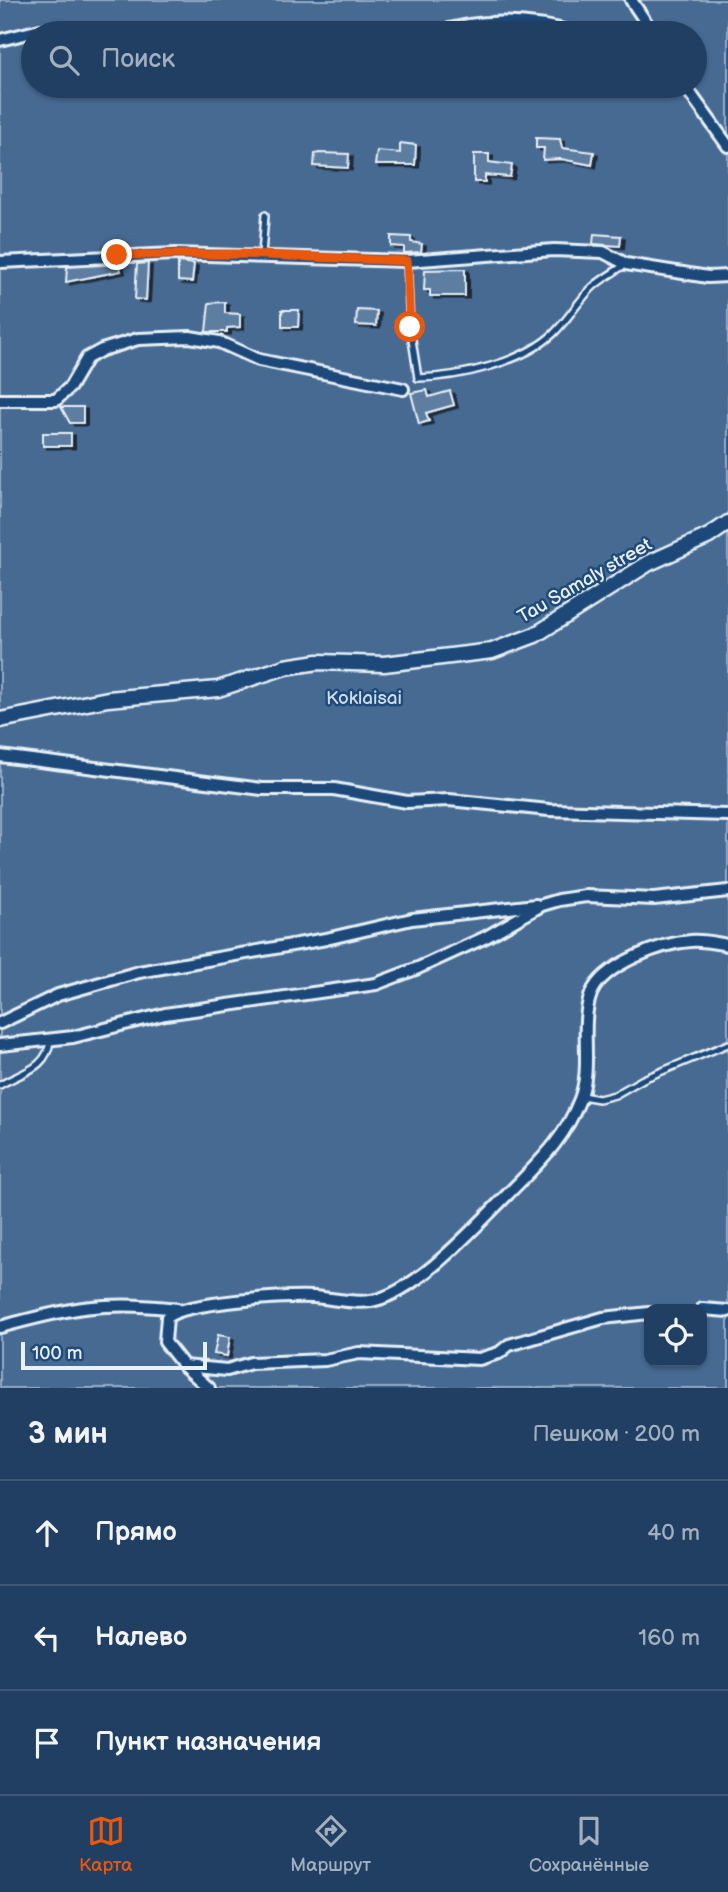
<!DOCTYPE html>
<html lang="ru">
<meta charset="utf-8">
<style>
:root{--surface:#203f62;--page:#284668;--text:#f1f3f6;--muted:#a2afbe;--line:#3d5877;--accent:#ea580c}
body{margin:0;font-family:"Balsamiq Sans",sans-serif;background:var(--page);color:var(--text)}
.controls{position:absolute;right:21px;bottom:21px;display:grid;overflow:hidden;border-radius:14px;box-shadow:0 2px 5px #0004}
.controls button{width:63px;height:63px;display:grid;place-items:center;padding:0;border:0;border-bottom:2px solid var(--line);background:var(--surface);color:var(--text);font:35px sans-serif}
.scale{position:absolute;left:21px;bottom:18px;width:186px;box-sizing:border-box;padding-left:7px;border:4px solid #e8f1f8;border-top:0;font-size:19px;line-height:24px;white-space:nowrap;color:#e8f1f8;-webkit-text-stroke:5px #1f4a7a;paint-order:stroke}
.stop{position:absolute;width:21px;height:21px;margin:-16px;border:5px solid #ea580c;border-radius:50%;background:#fff}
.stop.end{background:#ea580c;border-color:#fff;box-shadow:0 2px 7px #0008}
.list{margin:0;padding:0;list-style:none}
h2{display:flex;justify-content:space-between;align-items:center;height:91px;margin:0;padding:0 28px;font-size:30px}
h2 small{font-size:23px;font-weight:400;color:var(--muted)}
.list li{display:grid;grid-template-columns:46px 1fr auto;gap:21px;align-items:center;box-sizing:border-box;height:105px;padding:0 28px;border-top:2px solid var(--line)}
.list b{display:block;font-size:26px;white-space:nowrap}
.list em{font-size:23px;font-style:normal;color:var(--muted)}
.icon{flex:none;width:38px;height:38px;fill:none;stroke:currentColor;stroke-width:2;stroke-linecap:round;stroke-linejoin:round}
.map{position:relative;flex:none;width:728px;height:1388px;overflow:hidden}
.search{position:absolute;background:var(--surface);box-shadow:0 2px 5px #0004;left:21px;right:21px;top:21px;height:77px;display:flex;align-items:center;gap:18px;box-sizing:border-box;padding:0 24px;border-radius:38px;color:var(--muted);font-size:26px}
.sheet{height:406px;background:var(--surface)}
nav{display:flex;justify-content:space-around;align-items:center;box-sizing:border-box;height:98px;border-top:2px solid var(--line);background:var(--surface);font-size:19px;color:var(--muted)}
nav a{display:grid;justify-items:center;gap:4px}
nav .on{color:var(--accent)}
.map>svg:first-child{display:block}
.green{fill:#476b93;stroke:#98aec6;stroke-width:2;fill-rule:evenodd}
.building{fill:#5d7da1;stroke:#e8f1f8;stroke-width:2;filter:url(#shadow)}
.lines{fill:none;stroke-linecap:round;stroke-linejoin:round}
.lane-casing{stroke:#e8f1f8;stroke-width:10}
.street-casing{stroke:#e8f1f8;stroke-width:16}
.secondary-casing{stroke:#e8f1f8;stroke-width:19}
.lane{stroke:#1f4a7a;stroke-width:5}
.street{stroke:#1f4a7a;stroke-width:10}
.secondary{stroke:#1f4a7a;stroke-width:14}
.route{stroke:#ea580c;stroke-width:9}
.labels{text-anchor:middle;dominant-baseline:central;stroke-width:5;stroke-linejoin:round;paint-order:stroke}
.street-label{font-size:19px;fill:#e8f1f8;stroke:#1f4a7a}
.park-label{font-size:19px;fill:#d0dde9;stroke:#1f4a7a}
</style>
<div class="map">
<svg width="728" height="1388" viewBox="0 0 728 1388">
<defs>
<filter id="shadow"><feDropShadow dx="4" dy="2.5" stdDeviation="0" flood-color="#0009"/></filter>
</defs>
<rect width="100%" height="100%" fill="#2b5482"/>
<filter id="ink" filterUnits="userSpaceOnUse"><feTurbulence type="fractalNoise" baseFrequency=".0143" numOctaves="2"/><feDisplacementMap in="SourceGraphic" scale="14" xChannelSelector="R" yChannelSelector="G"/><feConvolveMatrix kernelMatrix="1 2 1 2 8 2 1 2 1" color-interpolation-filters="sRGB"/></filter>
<g filter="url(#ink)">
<path class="green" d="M0 0H728V1388H0ZM33 33H695V86H33ZM649 1309H702V1362H649Z"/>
<g class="building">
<polygon points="536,138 560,139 562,148 594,152 592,165 561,159 543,160 544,148 536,148"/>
<polygon points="400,143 416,145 415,165 375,165 377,151 400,153"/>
<polygon points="319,153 349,154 348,168 314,166 315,154"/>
<polygon points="474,154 489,154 489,162 512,165 510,177 485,175 485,182 474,182"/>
<polygon points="594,234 621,236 620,246 593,244"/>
<polygon points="391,236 411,237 411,242 422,244 421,252 404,253 404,247 391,246"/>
<polygon points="178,262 194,264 192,282 178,281"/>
<polygon points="148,263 146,300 135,299 137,264"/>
<polygon points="119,264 121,271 66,282 67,267"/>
<polygon points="465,269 465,296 430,296 430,290 424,290 425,270"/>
<polygon points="225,302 225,313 240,314 240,327 227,328 227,332 206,332 209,303"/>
<polygon points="282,310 299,310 298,327 282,327"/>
<polygon points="357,310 377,311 376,326 356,325"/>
<polygon points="427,390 429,397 450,391 454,405 426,413 429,421 419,424 411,393"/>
<polygon points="61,407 83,407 83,423 70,423"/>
<rect x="43" y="433" width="28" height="13"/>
<polygon points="218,1335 230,1337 227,1356 214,1354"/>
</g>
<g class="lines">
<g class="lane-casing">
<g id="lane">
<polyline points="262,254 265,215"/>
<path d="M407 261 410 327 418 378C459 377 522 363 553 334 569 319 579 299 595 285 605 277 616 271 626 264"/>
<path d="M0 1085C23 1072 48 1068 50 1040"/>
<polyline points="582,1096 599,1099 615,1095 643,1079 728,1044"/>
</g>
</g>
<g class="street-casing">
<g id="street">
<polyline points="631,0 653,33"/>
<path d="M437 33C481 17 532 21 576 33"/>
<polyline points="0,40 40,30 61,33"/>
<polyline points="685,86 728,146"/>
<polyline points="0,262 175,254 407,261 554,250 603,252 626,264 708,277 728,276"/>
<polyline points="0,400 56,400 70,387 87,358 102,350 138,339 190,337 219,342 259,360 403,389"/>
<polyline points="0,756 262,789 334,789 407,802 449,800 549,810 728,815"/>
<polyline points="0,1023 58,995 139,972 326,939 412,919 536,905"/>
<polyline points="0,1045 73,1037 165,1014 376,984 418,968 486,937 542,905 559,900 586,896 654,899 728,891"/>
<polyline points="702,1309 728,1311"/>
<path d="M0 1327C70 1308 104 1300 177 1309"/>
<polyline points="184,1366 227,1370 251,1363 325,1360 359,1353 479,1359 499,1353 509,1345 603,1318 649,1313"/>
<path d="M209 1388 184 1366 165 1342 167 1317C186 1302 285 1296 313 1297 331 1298 352 1304 371 1301 415 1294 476 1226 507 1195 538 1163 564 1141 580 1099 593 1066 579 1026 591 994 603 964 662 943 691 941 703 940 716 943 728 945"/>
</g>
</g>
<g class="secondary-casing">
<polyline id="secondary" points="0,720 108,699 218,689 285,667 318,662 384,664 492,651 535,635 649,563 709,536 728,523"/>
</g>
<use href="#lane" class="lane"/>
<use href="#street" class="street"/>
<use href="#secondary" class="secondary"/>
</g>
</g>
<g class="lines" filter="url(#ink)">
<polyline class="route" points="117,255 240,254 407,261 410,327"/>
</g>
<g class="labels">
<g class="street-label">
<text transform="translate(585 581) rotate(-30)">Tau Samaly street</text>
</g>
<g class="park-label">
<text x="364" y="698">Koklaisai</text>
</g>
</g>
</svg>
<div class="controls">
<button><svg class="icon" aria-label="locate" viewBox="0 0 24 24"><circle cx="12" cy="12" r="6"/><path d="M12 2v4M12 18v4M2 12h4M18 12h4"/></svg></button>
</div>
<div class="scale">100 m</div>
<div class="stop" style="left:410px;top:327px"></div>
<div class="stop end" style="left:117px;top:255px"></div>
<div class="search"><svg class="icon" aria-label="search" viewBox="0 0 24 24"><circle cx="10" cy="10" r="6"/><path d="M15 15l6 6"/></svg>Поиск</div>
</div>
<section class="sheet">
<h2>3 мин<small>Пешком · 200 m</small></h2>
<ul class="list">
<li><svg class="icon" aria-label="ahead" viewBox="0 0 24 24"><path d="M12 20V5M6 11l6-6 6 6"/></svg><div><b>Прямо</b></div><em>40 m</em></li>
<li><svg class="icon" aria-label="left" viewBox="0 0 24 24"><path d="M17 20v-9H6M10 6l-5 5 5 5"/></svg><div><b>Налево</b></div><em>160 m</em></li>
<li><svg class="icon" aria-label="arrive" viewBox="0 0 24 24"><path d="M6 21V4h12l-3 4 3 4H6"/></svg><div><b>Пункт назначения</b></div></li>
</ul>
</section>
<nav>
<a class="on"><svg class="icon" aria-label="map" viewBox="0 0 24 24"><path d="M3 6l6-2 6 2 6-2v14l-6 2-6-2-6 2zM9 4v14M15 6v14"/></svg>Карта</a>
<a><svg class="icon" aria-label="directions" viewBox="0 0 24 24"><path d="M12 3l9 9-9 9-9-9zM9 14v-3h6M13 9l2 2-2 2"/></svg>Маршрут</a>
<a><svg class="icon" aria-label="saved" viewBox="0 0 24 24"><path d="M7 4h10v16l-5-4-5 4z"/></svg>Сохранённые</a>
</nav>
